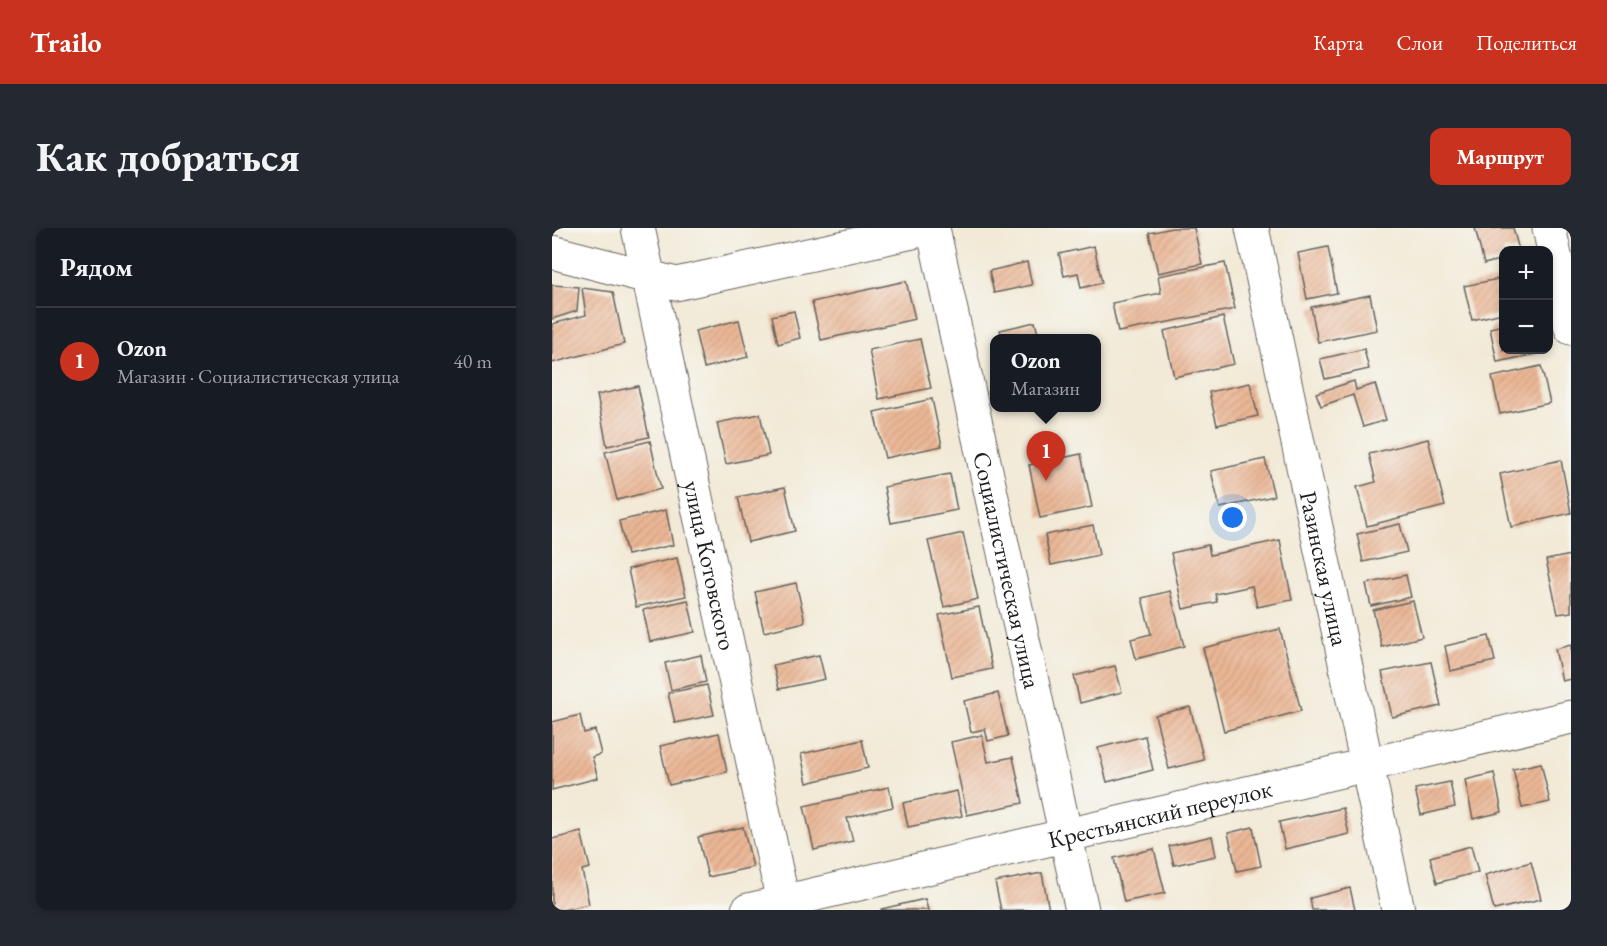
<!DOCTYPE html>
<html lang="ru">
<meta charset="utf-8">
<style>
:root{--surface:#171b24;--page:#242831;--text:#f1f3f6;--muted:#9ea1a6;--line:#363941;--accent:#c8321e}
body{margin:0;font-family:"EB Garamond",serif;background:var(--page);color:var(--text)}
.controls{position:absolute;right:18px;top:18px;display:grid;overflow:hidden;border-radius:12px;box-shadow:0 3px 9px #0003}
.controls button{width:54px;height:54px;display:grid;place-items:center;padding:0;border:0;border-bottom:2px solid var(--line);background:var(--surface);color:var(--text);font:30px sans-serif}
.you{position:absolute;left:681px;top:290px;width:21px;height:21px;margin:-15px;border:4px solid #fff;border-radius:50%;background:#1a73e8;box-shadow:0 0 0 9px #1a73e833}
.badge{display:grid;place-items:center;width:39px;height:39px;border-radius:50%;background:var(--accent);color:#fff;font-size:20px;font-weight:700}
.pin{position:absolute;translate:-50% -50px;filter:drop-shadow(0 2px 3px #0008)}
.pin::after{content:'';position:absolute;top:32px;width:21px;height:18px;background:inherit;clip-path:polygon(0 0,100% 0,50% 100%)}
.popup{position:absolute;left:438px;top:106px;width:111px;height:78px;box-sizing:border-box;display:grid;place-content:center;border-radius:12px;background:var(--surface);filter:drop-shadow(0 2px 4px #0005);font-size:20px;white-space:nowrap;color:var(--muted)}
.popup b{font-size:22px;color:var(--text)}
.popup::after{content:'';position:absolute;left:50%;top:100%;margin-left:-12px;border:12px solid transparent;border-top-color:var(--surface)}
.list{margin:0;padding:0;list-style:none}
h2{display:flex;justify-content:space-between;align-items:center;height:78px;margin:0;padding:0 24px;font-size:26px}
h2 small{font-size:20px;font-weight:400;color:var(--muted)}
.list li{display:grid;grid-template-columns:39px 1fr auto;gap:18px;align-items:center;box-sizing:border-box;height:108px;padding:0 24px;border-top:2px solid var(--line)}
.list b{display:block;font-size:22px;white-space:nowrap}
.list p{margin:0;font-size:20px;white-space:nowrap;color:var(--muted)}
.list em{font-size:20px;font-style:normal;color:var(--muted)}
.map{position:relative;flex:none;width:1019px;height:682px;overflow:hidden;border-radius:12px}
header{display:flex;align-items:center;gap:36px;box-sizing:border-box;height:84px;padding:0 30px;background:var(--accent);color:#fff}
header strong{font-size:28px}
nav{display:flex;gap:33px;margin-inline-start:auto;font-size:21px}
.intro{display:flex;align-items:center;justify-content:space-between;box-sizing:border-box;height:144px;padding:0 36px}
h1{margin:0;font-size:42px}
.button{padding:15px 27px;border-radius:12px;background:var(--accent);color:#fff;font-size:21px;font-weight:700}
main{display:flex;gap:36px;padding:0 36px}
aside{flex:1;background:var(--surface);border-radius:12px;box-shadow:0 3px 9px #0003}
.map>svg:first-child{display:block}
.building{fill:url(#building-hatch)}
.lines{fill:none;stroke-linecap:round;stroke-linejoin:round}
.minor-casing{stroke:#67645d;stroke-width:35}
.minor{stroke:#fff;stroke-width:33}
.labels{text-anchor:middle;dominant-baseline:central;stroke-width:5;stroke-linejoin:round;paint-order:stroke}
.street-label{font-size:24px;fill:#1c1c1c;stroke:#f6f6f2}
</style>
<header>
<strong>Trailo</strong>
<nav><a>Карта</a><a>Слои</a><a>Поделиться</a></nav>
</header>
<div class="intro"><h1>Как добраться</h1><a class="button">Маршрут</a></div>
<main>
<aside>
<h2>Рядом<small></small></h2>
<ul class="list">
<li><span class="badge">1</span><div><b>Ozon</b><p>Магазин · Социалистическая улица</p></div><em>40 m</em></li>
</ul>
</aside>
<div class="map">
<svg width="1019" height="682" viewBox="0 0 1019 682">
<defs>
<pattern id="building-hatch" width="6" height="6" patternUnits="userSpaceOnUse" patternTransform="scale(1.5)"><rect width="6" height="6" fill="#ebb796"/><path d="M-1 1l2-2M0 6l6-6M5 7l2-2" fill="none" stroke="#c99d81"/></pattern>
</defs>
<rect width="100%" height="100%" fill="#f6f6f2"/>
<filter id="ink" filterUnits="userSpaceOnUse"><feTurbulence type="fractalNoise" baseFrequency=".0167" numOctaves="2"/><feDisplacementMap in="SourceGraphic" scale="12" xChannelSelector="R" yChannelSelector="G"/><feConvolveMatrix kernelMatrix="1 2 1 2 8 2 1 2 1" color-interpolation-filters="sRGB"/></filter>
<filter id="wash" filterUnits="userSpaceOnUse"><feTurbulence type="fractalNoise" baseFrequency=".008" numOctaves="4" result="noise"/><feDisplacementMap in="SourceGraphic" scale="24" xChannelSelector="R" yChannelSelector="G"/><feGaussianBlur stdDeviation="1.35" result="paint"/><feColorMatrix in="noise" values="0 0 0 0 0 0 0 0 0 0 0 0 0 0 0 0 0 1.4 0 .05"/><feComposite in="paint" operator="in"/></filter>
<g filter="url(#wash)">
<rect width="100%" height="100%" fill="#f2ead7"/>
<g id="blocks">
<g class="building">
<polygon points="620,0 642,0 650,36 606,45 597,5"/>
<polygon points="923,0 961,0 967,22 951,22 951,31 932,36"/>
<polygon points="542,18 550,55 529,60 526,45 512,48 507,26"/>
<polygon points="776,19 785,65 755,71 746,25"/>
<polygon points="475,34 480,57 442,65 437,43"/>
<polygon points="673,35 683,81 566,104 560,75 609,65 606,48"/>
<polygon points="951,50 951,85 920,92 912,58"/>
<polygon points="354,53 363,91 269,112 260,74"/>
<polygon points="0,57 27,59 25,83 0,91"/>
<polygon points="30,60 61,64 72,116 0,135 0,96 34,87"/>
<polygon points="818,67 825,102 766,114 759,79"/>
<polygon points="242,83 248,110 226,116 220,88"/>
<polygon points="671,89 682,136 622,149 612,103"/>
<polygon points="187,92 196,129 152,140 143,103"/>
<polygon points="483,94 487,110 450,110 448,102"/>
<polygon points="951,97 951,122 988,122 989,125 945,134 938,100"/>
<polygon points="368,111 379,160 327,171 317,122"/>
<polygon points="812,121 817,141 773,151 768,131"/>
<polygon points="989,138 998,175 948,186 940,149"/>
<polygon points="802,153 804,162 823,156 834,192 811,199 801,167 769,178 764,165"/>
<polygon points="698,155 706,188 665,197 657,164"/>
<polygon points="86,158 97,209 55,218 45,167"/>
<polygon points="380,171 390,218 333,230 322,184"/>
<polygon points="208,186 217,227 174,236 165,195"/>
<polygon points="876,211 893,278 815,298 805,259 824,254 817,226"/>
<polygon points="98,213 109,261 65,272 53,224"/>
<polygon points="529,226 540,279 488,290 477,237"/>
<polygon points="713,231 722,268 668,280 659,243"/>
<polygon points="1009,232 1019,285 959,299 948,246"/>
<polygon points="398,246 405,282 339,295 332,259"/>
<polygon points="233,259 243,303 196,314 186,269"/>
<polygon points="114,282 121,317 75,327 67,293"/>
<polygon points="848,296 855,324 811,334 805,306"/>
<polygon points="541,297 547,327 499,337 493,307"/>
<polygon points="411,305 426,371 392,379 376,313"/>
<polygon points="728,312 740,372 705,379 700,358 663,366 665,374 631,381 619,325 656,317 658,327"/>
<polygon points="1019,327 1019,384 1006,386 994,332"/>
<polygon points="125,330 134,368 84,379 76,341"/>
<polygon points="854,347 859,369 819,378 814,356"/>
<polygon points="244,355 253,394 212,404 203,364"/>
<polygon points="618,363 632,418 584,431 579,411 599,406 590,370"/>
<polygon points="136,372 143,404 98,414 91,382"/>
<polygon points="861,373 870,409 830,419 821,382"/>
<polygon points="427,379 440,441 400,449 387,387"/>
<polygon points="728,401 749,483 672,503 651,420"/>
<polygon points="937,408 943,433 898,443 893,418"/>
<polygon points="1019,417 1019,451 1010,453 1003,421"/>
<polygon points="149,427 154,454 119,462 113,435"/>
<polygon points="267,427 273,451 227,461 221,437"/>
<polygon points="879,434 889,478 840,489 830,444"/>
<polygon points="563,438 570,464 528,475 522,448"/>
<polygon points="155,457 162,487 123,495 116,465"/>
<polygon points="446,465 456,508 436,513 433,501 419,504 412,473"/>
<polygon points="638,479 652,532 617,541 603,487"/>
<polygon points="28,487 32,505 43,502 49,526 40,529 46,550 0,562 0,494"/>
<polygon points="167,505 175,544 117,557 108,518"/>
<polygon points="430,507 436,534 461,529 471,575 415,587 399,514"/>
<polygon points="593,508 601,542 555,554 546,520"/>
<polygon points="310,512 316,540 255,555 249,526"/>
<polygon points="989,535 998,574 970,580 961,541"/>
<polygon points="942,545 950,584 921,591 913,552"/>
<polygon points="898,554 903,579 869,587 863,561"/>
<polygon points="337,559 341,579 295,590 301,613 262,622 252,578"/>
<polygon points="405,563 410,588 356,599 351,575"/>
<polygon points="791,580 797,606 733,621 727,594"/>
<polygon points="191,599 201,639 156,649 146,609"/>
<polygon points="701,599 709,638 685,643 676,605"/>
<polygon points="29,604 38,640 30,642 37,676 11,682 0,682 0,611"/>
<polygon points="660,608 664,628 622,637 617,618"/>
<polygon points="919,618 926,644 885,655 878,629"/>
<polygon points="602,621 613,665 572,674 562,630"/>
<polygon points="979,634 989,671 942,682 933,647"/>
<polygon points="490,645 497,682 449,682 443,654"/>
<polygon points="798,660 803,682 760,682 758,670"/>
<polygon points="373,671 376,682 329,682 329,681"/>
</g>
</g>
</g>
<g filter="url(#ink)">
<use href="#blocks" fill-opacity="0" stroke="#67645d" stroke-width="1.5"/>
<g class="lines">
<g class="minor-casing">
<g id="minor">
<path id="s1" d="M86 0 231 674"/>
<path id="s2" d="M381 0 530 682"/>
<path id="s3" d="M700 0 846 682"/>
<polyline points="997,0 1019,100"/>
<polyline points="0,24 124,56 379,0"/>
<path id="s4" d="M196 682 1019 489"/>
</g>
</g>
<use href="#minor" class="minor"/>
</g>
</g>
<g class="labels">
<g class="street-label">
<text stroke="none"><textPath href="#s1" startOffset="345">улица Котовского</textPath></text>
<text stroke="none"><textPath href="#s2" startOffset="350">Социалистическая улица</textPath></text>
<text stroke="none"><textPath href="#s3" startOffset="348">Разинская улица</textPath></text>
<text stroke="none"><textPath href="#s4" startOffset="423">Крестьянский переулок</textPath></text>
</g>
</g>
</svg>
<div class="controls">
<button>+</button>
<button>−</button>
</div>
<div class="you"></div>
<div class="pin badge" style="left:494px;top:253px">1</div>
<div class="popup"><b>Ozon</b>Магазин</div>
</div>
</main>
